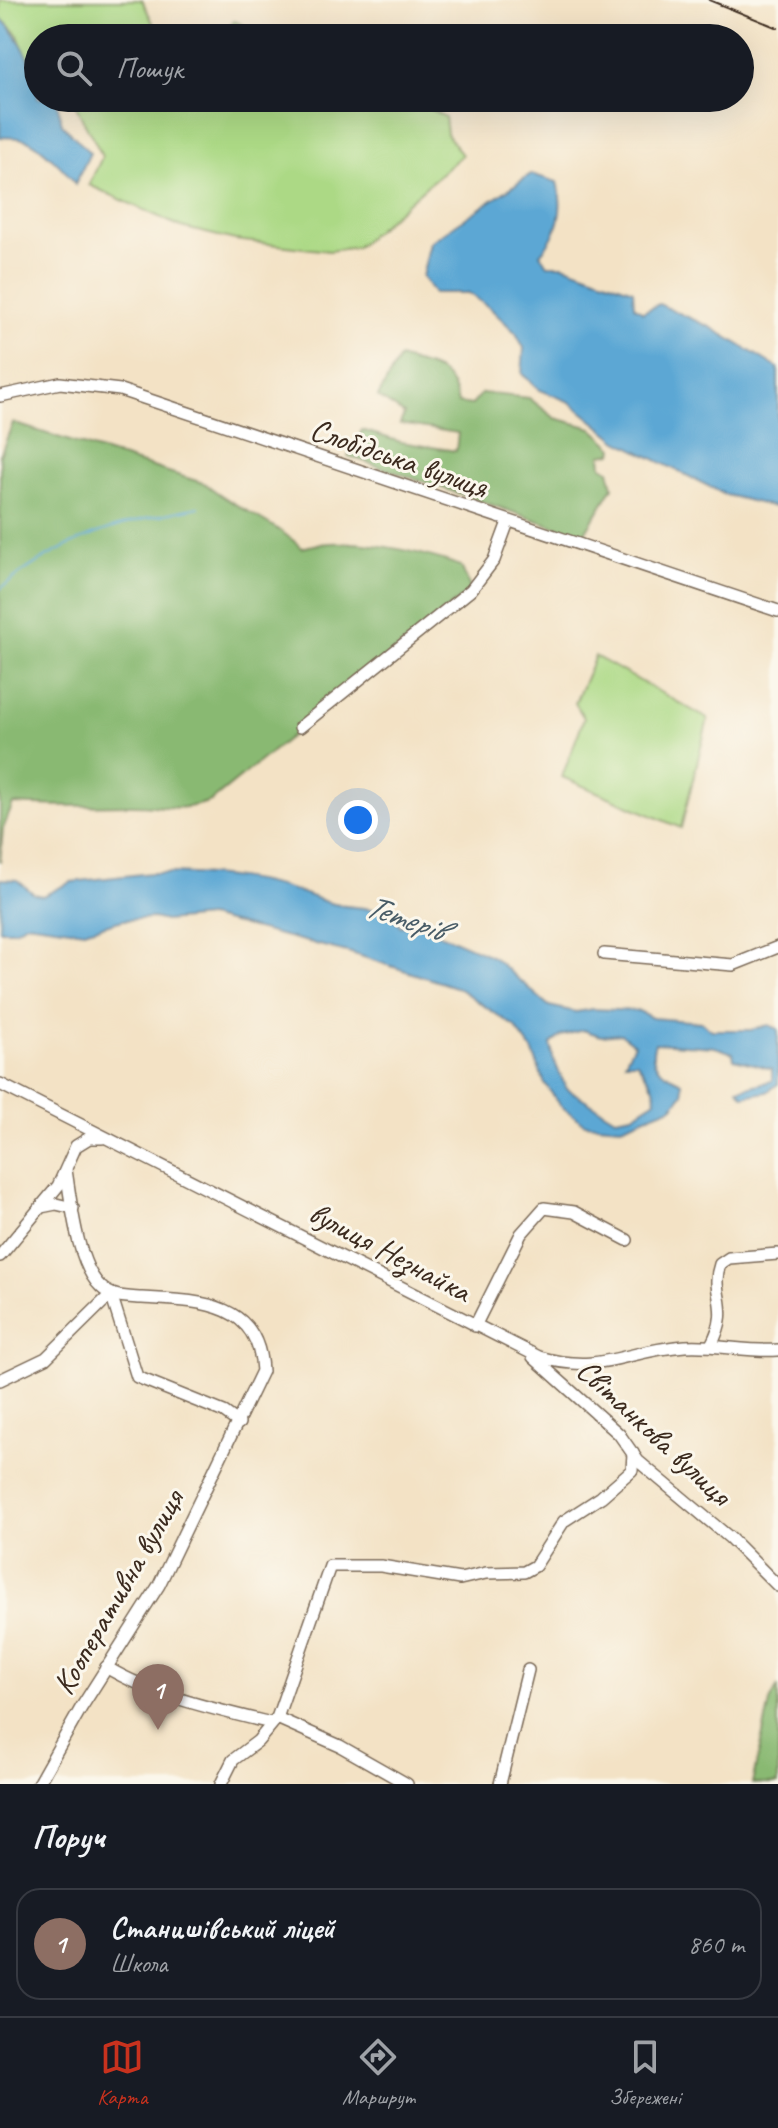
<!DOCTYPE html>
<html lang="uk">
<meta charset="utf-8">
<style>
:root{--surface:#171b24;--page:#242831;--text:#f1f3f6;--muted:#9ea1a6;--line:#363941;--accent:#c8321e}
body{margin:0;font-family:Caveat,sans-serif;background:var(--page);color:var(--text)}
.you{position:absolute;left:358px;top:820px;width:28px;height:28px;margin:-20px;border:6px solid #fff;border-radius:50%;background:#1a73e8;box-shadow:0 0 0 12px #1a73e833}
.badge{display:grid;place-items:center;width:52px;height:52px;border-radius:50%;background:var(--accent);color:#fff;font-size:26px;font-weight:700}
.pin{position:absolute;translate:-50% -66px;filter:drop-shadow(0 2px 4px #0008)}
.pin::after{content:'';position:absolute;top:42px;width:28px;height:24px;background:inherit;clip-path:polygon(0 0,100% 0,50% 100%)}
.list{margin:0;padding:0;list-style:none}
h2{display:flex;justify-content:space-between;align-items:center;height:104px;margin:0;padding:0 32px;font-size:34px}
h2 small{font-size:26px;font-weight:400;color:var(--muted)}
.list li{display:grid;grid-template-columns:52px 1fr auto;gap:24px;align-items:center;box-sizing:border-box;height:112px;margin:0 16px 16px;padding:0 16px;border:2px solid var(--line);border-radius:24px}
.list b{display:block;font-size:30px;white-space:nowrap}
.list p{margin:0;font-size:26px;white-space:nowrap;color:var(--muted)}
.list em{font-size:26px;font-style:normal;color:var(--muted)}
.icon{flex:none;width:44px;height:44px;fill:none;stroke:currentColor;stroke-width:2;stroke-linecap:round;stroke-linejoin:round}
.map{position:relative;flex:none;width:778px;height:1784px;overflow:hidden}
.search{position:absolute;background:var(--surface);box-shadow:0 8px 32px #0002;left:24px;right:24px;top:24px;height:88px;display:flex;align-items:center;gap:20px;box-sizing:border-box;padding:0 28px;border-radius:44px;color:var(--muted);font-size:30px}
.sheet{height:232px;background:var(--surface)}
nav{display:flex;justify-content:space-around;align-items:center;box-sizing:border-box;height:112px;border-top:2px solid var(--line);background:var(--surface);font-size:22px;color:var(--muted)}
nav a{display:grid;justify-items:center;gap:4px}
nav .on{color:var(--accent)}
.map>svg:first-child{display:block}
.green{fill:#acd985;stroke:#748252;stroke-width:2}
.forest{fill:#89b972;stroke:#627248;stroke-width:2}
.water{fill:#5ca7d4;stroke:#4c6879;stroke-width:2;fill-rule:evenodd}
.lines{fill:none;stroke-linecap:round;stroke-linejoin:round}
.stream{stroke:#5ca7d4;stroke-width:2}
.minor-casing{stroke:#7b6a58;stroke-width:14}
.minor{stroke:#fff;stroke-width:11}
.rail{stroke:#3b2a1e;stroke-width:2}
.labels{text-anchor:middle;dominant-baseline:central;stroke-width:6;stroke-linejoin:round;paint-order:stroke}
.street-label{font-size:32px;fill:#3b2a1e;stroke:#fbf7ec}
.water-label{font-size:34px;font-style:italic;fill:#485c67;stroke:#fbf7ec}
</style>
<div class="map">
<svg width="778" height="1784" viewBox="0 0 778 1784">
<rect width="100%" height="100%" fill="#fbf7ec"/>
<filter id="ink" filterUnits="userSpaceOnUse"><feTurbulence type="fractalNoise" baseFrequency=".0125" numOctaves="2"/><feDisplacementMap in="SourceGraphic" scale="16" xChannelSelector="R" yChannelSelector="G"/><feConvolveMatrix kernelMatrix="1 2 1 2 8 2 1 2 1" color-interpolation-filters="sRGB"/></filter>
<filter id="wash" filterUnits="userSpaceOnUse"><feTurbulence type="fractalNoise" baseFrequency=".006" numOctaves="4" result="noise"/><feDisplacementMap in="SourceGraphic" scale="32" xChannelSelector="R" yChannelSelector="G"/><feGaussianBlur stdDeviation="1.8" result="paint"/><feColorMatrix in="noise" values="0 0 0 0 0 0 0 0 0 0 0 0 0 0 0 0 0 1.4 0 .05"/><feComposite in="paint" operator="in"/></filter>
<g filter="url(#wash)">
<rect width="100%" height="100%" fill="#f3e2c5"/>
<g class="green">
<polygon points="0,0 142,0 155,27 172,38 38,38 38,79 33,77 18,35 0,17"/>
<polygon points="234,21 273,38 220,38"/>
<path d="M73 98H349L390 107 413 100 445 117 447 134 462 155 357 247 329 251 235 240 181 227 89 185 102 157C94 135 80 120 73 98Z"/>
<polygon points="595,656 708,719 681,828 562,777 584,718 575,703"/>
</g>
<g class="forest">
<path d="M399 358C432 369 450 366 458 403L472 405 482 393 529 398 555 418 592 428 614 448 613 453 601 455 602 466 609 470 613 487 583 536 348 456 362 430 401 442 456 451 458 433 400 424 404 414 378 397Z"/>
<path d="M13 423 206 484C236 509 273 521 302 548 344 534 420 551 461 566L471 590 211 801C177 813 166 805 132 805 91 806 53 807 13 804L3 829 0 862V455Z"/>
<polygon points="778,1686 778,1784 752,1784 770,1702"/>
</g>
<g class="water">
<path d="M0 17C21 38 38 69 38 98H56L62 124 90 153 75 184C68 172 40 145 27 140 19 137 8 138 0 137Z"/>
<path d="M531 174 557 182C565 207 559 234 540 254L548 265H563L633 290 634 306 643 312 659 304 710 327 778 368V508L726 495 618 441 570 402 540 390 522 374 524 348 516 333 490 308 468 293H434L422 277 430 242Z"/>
<path d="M151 873C211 873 265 877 321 900 351 913 377 899 401 926L417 924 493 957 549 1006 576 1012 593 1009 639 1011 652 1018 701 1022 712 1030H751L769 1025 778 1029V1084L767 1092 744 1096 738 1089 772 1081V1069L734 1059 733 1053 715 1047 655 1043C647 1066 663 1073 682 1082L683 1094 672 1107 621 1127 585 1124 561 1106 545 1084 532 1050 515 1027 458 988 351 953 208 917 165 921 153 918 123 920 84 931 26 923 15 930H0L1 879 17 880 34 894 43 896 71 882ZM583 1030 601 1036 621 1034 634 1044 625 1062H637L654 1087 656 1100 633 1115 615 1118 566 1088 553 1058 551 1044 561 1036Z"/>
</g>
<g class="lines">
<path class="stream" d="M0 589C63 538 121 522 199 507"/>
</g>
</g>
<g filter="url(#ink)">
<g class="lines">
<g class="minor-casing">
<g id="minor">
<polyline points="0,396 60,383 120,390 778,611"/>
<polyline points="300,727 471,590 494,560 508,522"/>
<polyline points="604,954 733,965 778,947"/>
<path d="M0 1084 539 1357C603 1375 624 1350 685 1346 716 1344 746 1352 778 1350"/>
<polyline points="41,1207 56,1204 73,1208"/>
<polyline points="0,1256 58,1186 76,1146 89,1138 102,1138"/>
<polyline points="475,1326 521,1234 544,1208 574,1212 627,1240"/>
<path d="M711 1345C733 1305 709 1295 720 1264L729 1258 778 1254"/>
<polyline points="533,1357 619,1434 638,1461 730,1538 778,1586"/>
<polyline points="0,1380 46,1358 111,1294 137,1377 224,1412 239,1423"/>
<path d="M106 1667C154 1696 217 1710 271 1723L276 1719"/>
<polyline points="277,1718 340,1746 407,1784"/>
<path d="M38 1784 81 1708 159 1585 262 1371C259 1300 197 1301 142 1298 128 1297 112 1298 101 1287 77 1265 71 1201 66 1170"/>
<polyline points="221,1784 233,1760 258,1741 277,1718 330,1566 381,1566 460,1579 486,1573 524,1572 535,1566 564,1521 601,1497 632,1470 633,1453"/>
<polyline points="500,1784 528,1670"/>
</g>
</g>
<use href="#minor" class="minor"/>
<polyline class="rail" points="709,0 778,28"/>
</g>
</g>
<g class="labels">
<g class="street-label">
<text transform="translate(399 458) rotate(19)">Слобідська вулиця</text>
<text transform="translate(390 1252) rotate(28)">вулиця Незнайка</text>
<text transform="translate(654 1432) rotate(43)">Світанкова вулиця</text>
<text transform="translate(118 1592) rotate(-60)">Кооперативна вулиця</text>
</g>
<g class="water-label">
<text transform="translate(405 917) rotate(19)">Тетерів</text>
</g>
</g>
</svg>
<div class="you"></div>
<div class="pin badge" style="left:158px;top:1730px;background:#8d6e63">1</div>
<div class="search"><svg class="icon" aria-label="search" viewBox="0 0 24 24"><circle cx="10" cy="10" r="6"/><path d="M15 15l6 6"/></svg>Пошук</div>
</div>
<section class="sheet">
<h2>Поруч<small></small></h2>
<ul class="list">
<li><span class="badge" style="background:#8d6e63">1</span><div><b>Станишівський ліцей</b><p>Школа</p></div><em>860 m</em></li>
</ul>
</section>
<nav>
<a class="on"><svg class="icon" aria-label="map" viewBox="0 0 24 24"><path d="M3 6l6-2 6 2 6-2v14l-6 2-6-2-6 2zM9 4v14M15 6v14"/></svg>Карта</a>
<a><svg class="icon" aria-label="directions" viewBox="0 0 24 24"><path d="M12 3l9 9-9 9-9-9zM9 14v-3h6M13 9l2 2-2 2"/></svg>Маршрут</a>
<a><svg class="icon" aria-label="saved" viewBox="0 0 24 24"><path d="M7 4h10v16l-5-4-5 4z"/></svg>Збережені</a>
</nav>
